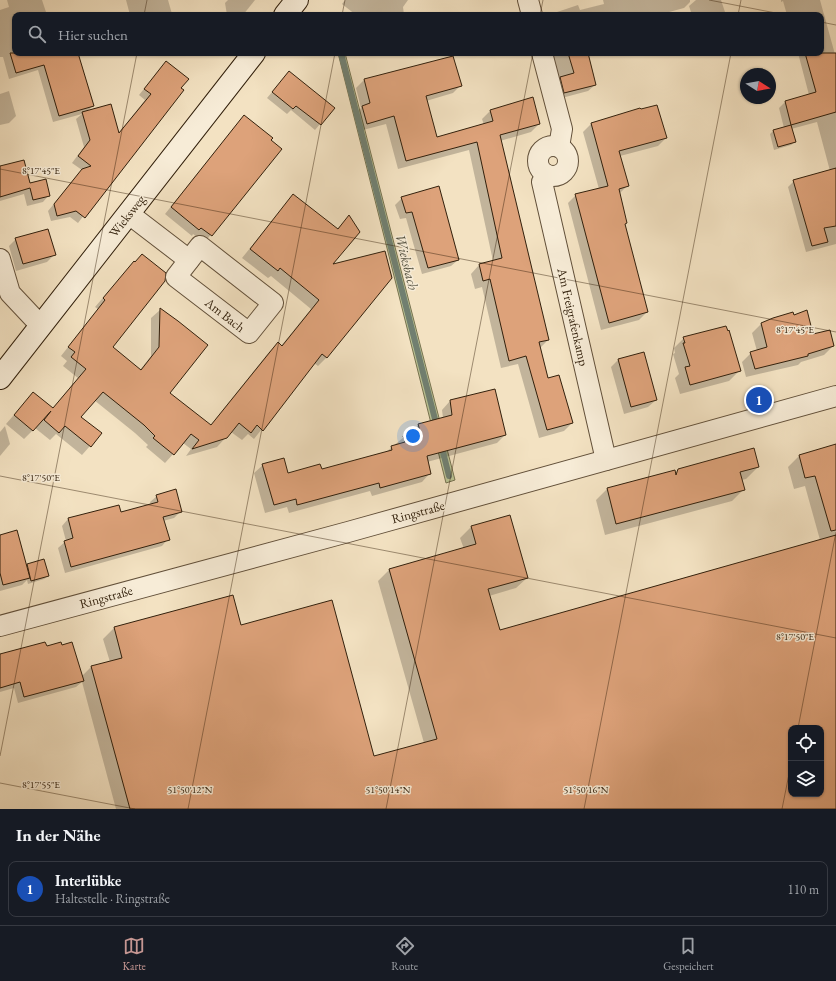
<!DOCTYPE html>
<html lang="de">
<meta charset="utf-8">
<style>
:root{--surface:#171b24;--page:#20242c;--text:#f1f3f6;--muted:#9ea1a6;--line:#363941;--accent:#c59692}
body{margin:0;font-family:"EB Garamond",serif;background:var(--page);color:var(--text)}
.controls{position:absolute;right:12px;bottom:12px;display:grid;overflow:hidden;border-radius:8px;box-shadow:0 1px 3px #0004}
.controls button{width:36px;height:36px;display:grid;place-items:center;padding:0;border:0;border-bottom:1px solid var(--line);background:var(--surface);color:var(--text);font:20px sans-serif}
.compass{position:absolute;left:740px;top:68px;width:36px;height:36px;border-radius:50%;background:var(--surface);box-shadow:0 1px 3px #0004;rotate:101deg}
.you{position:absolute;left:413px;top:436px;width:14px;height:14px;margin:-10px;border:3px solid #fff;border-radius:50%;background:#1a73e8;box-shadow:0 0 0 6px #1a73e833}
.badge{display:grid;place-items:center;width:26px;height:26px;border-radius:50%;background:var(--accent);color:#fff;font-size:13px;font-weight:700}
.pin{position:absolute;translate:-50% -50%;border:2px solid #fff;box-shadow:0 1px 4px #0006}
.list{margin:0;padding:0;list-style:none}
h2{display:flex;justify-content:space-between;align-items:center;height:52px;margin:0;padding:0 16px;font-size:17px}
h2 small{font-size:13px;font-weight:400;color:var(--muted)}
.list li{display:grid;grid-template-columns:26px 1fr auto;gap:12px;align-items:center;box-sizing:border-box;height:56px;margin:0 8px 8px;padding:0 8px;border:1px solid var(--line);border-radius:8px}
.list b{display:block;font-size:15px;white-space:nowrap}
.list p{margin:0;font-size:13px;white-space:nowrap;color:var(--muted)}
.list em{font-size:13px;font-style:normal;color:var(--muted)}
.icon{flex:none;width:22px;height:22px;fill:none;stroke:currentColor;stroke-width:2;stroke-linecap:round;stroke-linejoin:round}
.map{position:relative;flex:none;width:836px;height:809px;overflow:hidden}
.search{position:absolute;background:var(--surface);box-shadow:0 1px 3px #0004;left:12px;right:12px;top:12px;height:44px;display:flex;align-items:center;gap:10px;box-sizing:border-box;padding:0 14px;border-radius:8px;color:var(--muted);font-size:15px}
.sheet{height:116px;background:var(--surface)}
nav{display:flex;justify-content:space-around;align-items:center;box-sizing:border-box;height:56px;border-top:1px solid var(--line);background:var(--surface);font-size:11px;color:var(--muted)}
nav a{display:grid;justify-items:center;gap:2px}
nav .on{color:var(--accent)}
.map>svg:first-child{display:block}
.green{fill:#bbc393;stroke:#767250}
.shadow{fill:#0003;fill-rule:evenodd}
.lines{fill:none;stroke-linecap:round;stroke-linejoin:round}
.stream{stroke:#717f70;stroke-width:6}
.building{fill:#dda27a;stroke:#32200c;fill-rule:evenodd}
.street-casing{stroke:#62503a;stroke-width:22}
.secondary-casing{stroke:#32200c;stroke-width:24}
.street{stroke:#f7ecd7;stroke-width:20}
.secondary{stroke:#f7ecd7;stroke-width:22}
.ticks{fill:none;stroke:#32200c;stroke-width:1;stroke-opacity:0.45}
.labels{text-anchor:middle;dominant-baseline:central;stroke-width:3;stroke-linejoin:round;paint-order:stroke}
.street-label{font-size:13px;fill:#32200c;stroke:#f7ecd7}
.water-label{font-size:14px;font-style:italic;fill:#524f3e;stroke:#f7ecd7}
.ticks-label{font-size:10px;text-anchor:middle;fill:#32200c;stroke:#f7ecd7;stroke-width:3;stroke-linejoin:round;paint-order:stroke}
</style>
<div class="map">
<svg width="836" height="809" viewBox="0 0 836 809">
<rect width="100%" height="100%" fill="#f3e2c2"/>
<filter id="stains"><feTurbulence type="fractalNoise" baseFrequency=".005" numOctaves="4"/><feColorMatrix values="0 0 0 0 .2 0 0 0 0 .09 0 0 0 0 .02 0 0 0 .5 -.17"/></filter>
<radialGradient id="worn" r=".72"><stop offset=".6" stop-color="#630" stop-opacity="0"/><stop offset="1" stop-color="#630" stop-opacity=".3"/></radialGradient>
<polygon class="green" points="338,53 345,53 455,480 446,483"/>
<g class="shadow">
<polygon points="7,0 42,0 47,15 15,15 15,53 62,53 93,106 87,111 118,134 145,100 139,95 160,69 187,79 78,223 70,217 51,221 48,211 82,170 72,163 84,147 76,119 82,114 53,122 38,70 9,79 3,57 0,57 0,10 9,7"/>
<polygon points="126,0 168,0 172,14 130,15"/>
<polygon points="228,0 255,0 243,15 227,15 225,3"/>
<polygon points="345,0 408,0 403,7 404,15 356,15 342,4"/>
<polygon points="603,0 690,0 690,2 684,8 658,15 553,15 557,12 578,5 580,10 604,4"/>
<polygon points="696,0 721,0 725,12 722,15 692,15 689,6"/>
<polygon points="781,0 820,0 836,58 836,244 806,252 788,187 794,181 830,171 817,122 791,129 795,142 791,145 774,150 770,134 773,131 784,128 779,108 785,102 809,95 798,53 821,53 821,15 787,15 783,1 781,2"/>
<polygon points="552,53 598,53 587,56 595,85 588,91 558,99"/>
<polygon points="289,72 320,124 315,130 291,110 287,114 267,98"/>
<polygon points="364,80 461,85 453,93 426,101 436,138 484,125 482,119 491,110 539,124 531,132 500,141 548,340 539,349 548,379 572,423 564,431 539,438 518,364 501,368 482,287 475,289 471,274 479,265 493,261 469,150 398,169 386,124 359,131 354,115 361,108 356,88"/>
<polygon points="9,91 16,116 9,123 0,125 0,94"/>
<polygon points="238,123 281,149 204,243 193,234 192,236 165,214"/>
<polygon points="591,124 666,138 658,146 620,156 627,186 619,194 624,225 647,312 639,320 601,330 568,203 576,195 599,189 583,132"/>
<polygon points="0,167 30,184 49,195 43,202 27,206 24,194 0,201"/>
<polygon points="293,195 337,229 348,217 330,266 327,357 318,366 314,363 254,439 248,434 242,440 231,432 217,447 186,456 191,449 183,443 165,463 146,447 148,445 135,433 94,400 80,417 90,446 82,455 56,434 50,440 35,428 24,439 6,424 33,393 52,409 78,378 63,366 67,361 61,356 98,309 95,307 134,262 112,347 140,370 151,356 151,318 160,310 178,322 168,393 210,426 269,352 278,344 281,346 311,309 271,276 268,278 242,258"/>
<polygon points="402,198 458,260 451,266 422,274 406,218 400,219 395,205"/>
<polygon points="16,239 54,255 47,262 16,271 9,246"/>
<polygon points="773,319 813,336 833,346 824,355 801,362 798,365 746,377 742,362 751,353 757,351 752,333 761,324"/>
<polygon points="684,338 740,370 729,381 680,394 675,378 679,374 673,354 675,353 674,348"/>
<polygon points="619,359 656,400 648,407 624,414 611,367"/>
<polygon points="450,401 505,435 497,443 427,462 430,473 422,482 372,496 370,491 289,513 287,507 265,513 254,473 263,465 288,474 321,470 385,453 404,437 410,435 418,425 443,418 442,410"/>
<polygon points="5,426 10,444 0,456 0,432"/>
<path d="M836 446V809H116L82 682 76 687 18 703 14 688 0 692V655L46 647 81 677 91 667 110 662 103 639 114 628 232 596 240 626 373 758 424 743 378 581 389 570 464 549 460 538 471 527 527 578 516 588 489 596 499 631 820 540 805 486 794 489 788 467 799 456ZM791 728H821V794H791Z"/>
<polygon points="758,467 746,479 741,480 744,489 732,501 605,535 596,500 607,489 675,473 678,470"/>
<polygon points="157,496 181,511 174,518 163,521 168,539 162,546 65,573 58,548 66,541 62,526 68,519 119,506 121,514 151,505 150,502"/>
<polygon points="0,536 26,566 44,560 48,576 44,579 28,584 27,580 22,585 0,591"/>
</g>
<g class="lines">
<g class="stream">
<polyline points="341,53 437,427"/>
<polyline points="441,444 449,476"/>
</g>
</g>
<g class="building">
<polygon points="10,53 78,53 94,106 59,116 44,65 16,73"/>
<polygon points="568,53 588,53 596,85 564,93 560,77 574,73"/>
<polygon points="805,53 836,53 836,112 791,125 785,101 816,92"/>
<polygon points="453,56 462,86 426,96 437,137 493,121 490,110 533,97 540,124 500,135 549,340 539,342 548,378 559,375 573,423 547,430 526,356 509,361 490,279 483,281 479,264 502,258 477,142 406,161 394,116 367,124 362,106 370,103 364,79"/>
<polygon points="166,61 189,79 181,88 184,90 85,218 76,211 57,216 54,204 82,169 91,166 78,156 90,140 82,112 111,104 119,133 151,94 144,89"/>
<polygon points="289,71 335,108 321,125 296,106 293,109 272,92"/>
<polygon points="657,105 667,138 619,151 629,186 619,189 627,223 625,224 648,312 609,323 575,194 608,186 591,123 640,108 641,109"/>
<polygon points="244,115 273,138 271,140 282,149 212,236 201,228 199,230 171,207"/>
<polygon points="791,125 796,142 778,147 773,130"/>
<polygon points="24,160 30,183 46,179 50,196 33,200 30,188 0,197 0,166"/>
<polygon points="836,168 836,226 824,228 828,242 812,246 793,180"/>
<polygon points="439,186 459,260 428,268 412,212 406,213 401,197"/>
<polygon points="293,194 338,229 349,215 360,232 333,264 385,251 392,278 327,358 322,354 263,431 257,425 251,433 239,423 227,438 192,449 199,440 191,434 174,455 153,438 155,436 144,425 103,392 81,417 102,433 91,447 65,426 59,433 44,420 51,411 33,431 14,415 33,392 53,408 86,369 71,357 75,352 68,347 105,300 103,298 134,261 135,262 142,254 166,273 165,281 113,347 141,370 159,347 160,308 178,321 208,345 170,393 211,425 278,342 282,346 319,300 280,268 278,271 250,249"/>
<polygon points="48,229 56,255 23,264 15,238"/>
<polygon points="807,310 813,334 830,330 834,346 808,354 808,356 755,369 750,352 767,347 761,323 773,318 793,312 794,315"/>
<polygon points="726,326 728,331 729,330 741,371 690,385 685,367 690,366 683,343 685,343 683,337"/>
<polygon points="644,352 657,400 631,407 618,359"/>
<polygon points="495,389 506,435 427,456 431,474 380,488 379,483 297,505 296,499 274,505 262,464 284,458 288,473 320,464 322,469 392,450 391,446 405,442 403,436 420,431 418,424 452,415 450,400"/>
<polygon points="836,444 836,530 831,531 815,476 805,478 799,455"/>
<polygon points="754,448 759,467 740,472 745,490 616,524 607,488 675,470 676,475 678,469"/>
<polygon points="176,489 182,512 163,517 170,540 71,567 64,541 73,538 68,518 119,505 121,512 158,502 156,495"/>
<path d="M510 515 528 578 488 589 500 630 836 535V809H130L91 666 122 658 114 627 233 595 241 625 332 600 374 756 437 739 389 569 476 544 471 526ZM791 728H821V794H791Z"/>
<polygon points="17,530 30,578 3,585 0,573 0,535"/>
<polygon points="44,559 49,576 31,581 27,564"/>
<polygon points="45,642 47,646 61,642 62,645 72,642 84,681 24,697 20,682 0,688 0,654"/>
</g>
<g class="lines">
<g class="street-casing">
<g id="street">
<polyline points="528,0 532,15"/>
<polyline points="542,53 562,129 559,147"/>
<circle cx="553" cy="161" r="15"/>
<polyline points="547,175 542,182 606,460"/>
<polyline points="129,214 189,260"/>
<polygon points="200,246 273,303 249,333 176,277"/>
<polyline points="0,259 10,293 41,326"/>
<polyline points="0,626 348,532 836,396"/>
</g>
</g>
<g class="secondary-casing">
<g id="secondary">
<polyline points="285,15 297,0"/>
<polyline points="0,378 254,53"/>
</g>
</g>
<use href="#street" class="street"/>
<use href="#secondary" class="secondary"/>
</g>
<path class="ticks" d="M709 0 786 15M144 15 147 0M342 15 345 0M540 15 543 0M738 15 741 0M821 22 836 25M0 169 836 332M0 476 836 638M798 728 836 532M0 756 137 53M0 783 135 809M188 809 335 53M386 809 533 53M584 809 731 53M782 809 791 764"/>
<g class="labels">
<g class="street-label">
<text transform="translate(127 216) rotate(-52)">Wieksweg</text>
<text transform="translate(225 315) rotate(38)">Am Bach</text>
<text transform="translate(573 317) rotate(77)">Am Freigrafenkamp</text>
<text transform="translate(418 512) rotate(-15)">Ringstraße</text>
<text transform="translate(106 597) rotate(-15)">Ringstraße</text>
</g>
<g class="water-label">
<text transform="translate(407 262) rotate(76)">Wieksbach</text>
</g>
</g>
<g class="ticks-label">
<text x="41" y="174">8°17'45"E</text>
<text x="795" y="333">8°17'45"E</text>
<text x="41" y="481">8°17'50"E</text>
<text x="795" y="640">8°17'50"E</text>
<text x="41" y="788">8°17'55"E</text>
<text x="190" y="793">51°50'12"N</text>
<text x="388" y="793">51°50'14"N</text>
<text x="586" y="793">51°50'16"N</text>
</g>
<rect width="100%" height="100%" filter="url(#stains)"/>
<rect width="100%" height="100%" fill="url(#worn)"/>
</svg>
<div class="controls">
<button><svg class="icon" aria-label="locate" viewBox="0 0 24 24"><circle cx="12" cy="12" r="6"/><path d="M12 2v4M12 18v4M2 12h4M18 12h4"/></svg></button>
<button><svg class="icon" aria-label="layers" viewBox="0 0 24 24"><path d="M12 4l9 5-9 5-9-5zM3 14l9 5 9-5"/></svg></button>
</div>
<svg class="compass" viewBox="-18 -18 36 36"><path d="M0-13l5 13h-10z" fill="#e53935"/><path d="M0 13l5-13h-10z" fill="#9ea1a6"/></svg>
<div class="you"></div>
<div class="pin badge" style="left:759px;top:400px;background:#1a4fb4">1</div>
<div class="search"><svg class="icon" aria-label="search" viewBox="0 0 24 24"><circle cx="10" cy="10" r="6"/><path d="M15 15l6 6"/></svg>Hier suchen</div>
</div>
<section class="sheet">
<h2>In der Nähe<small></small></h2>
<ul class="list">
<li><span class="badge" style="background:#1a4fb4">1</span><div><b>Interlübke</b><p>Haltestelle · Ringstraße</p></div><em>110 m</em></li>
</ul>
</section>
<nav>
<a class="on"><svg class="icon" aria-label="map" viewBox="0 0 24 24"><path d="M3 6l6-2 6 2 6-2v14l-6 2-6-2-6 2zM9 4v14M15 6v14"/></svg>Karte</a>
<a><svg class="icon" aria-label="directions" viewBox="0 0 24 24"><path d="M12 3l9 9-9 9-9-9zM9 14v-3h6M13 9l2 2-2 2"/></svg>Route</a>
<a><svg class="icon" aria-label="saved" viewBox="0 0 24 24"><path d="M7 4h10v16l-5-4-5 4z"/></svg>Gespeichert</a>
</nav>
